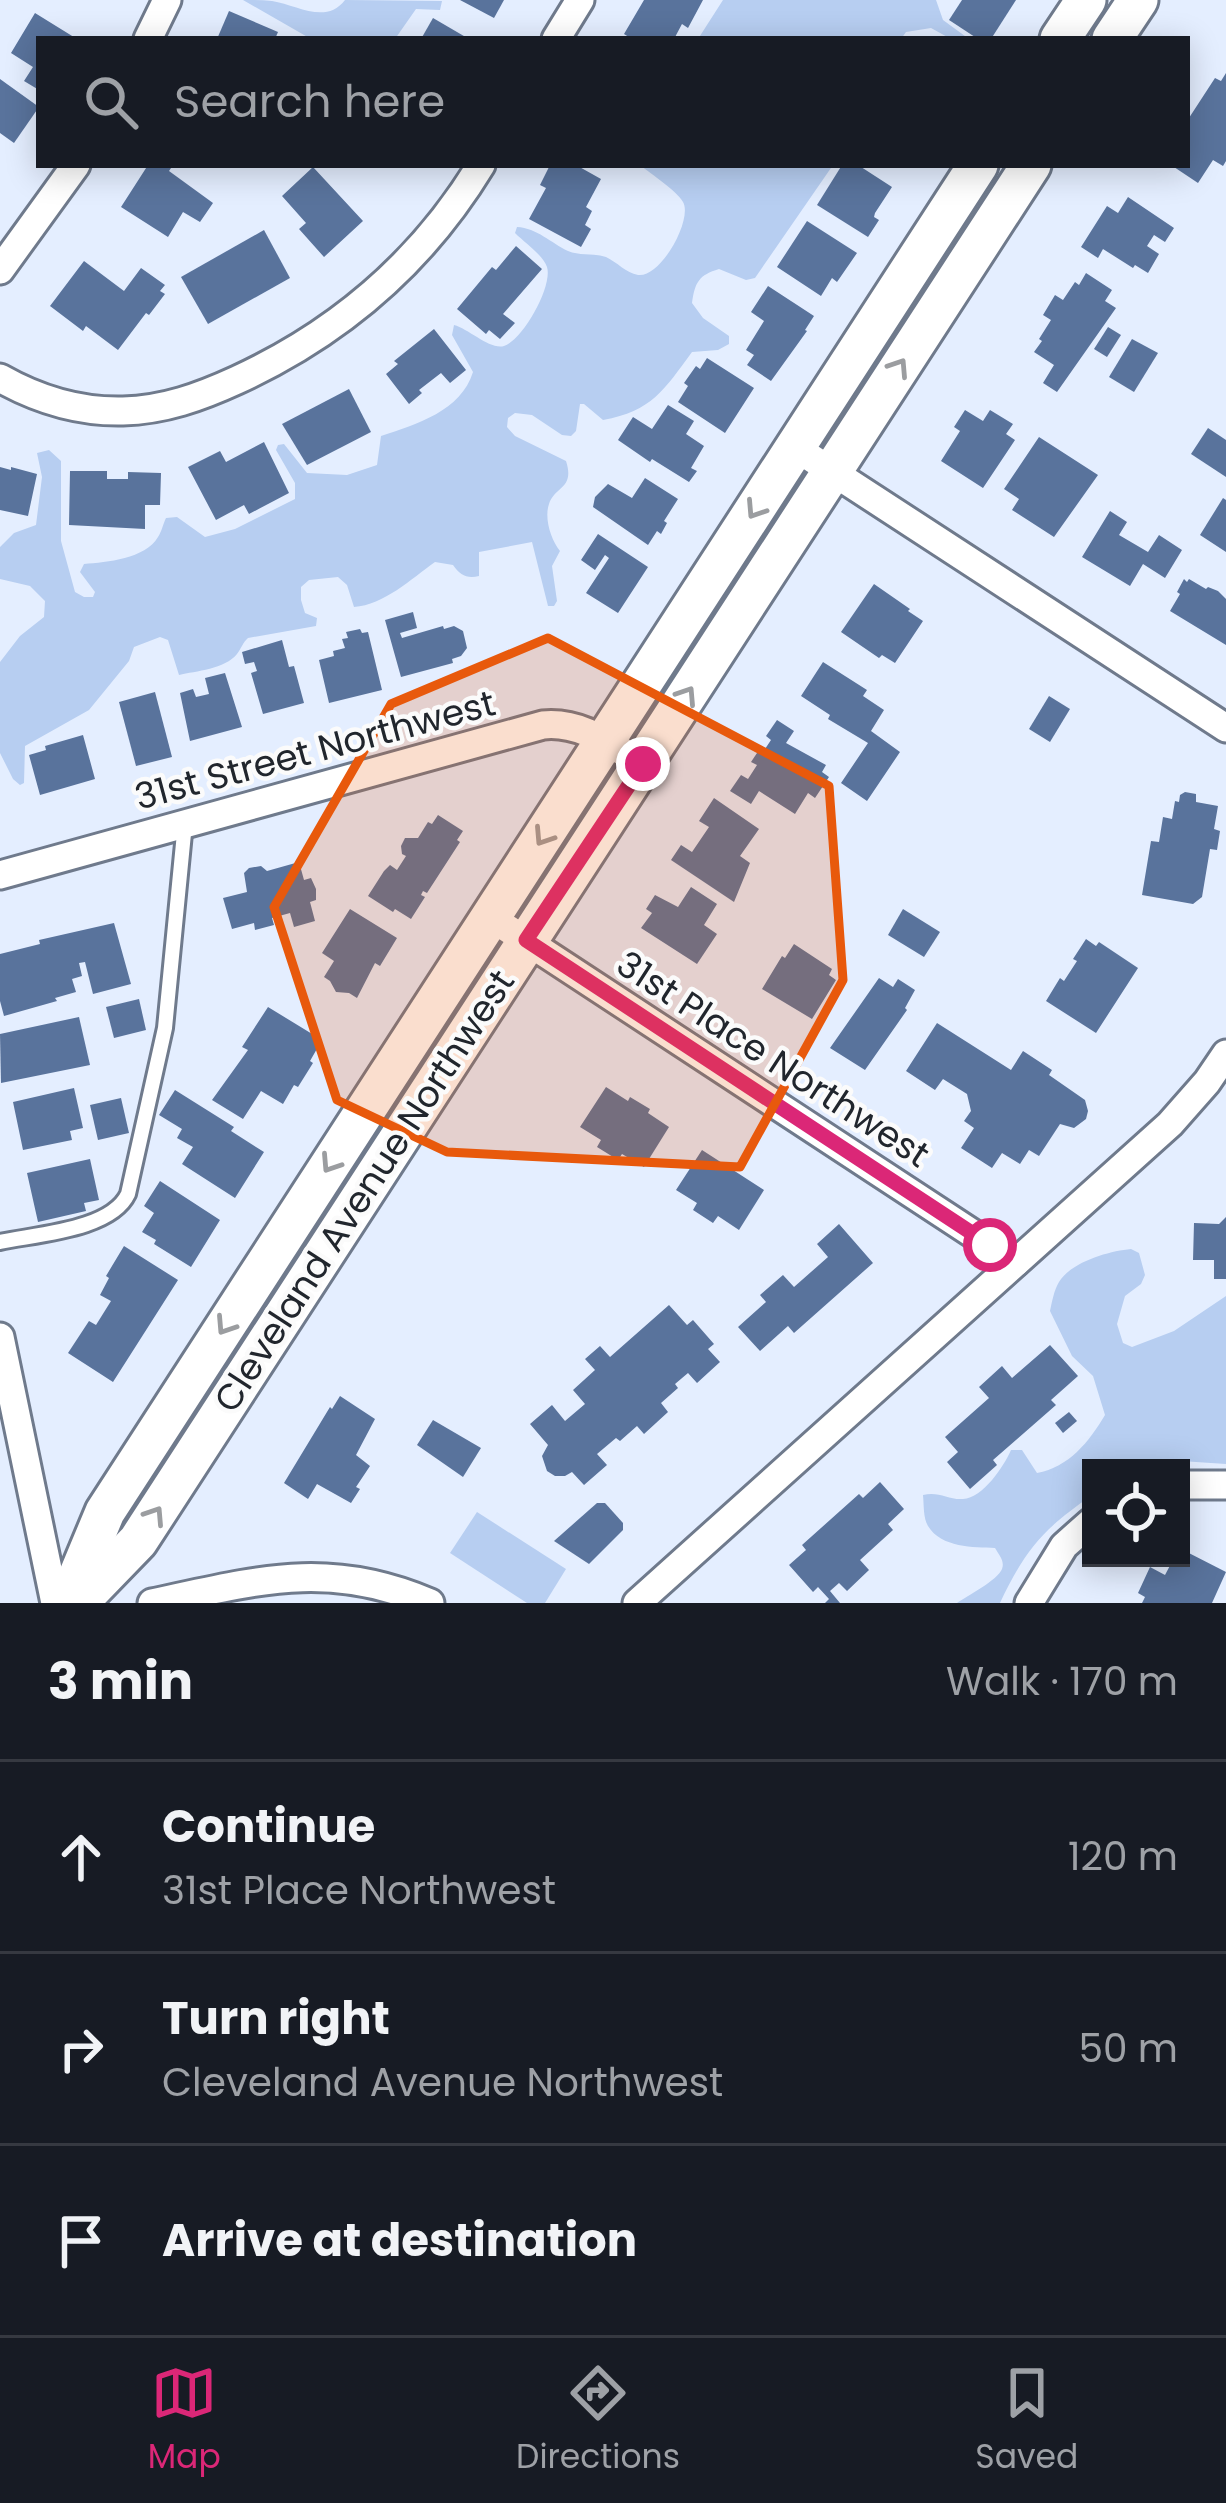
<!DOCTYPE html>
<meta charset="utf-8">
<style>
:root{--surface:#171b24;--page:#242831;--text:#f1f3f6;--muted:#9ea1a6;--line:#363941;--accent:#db2777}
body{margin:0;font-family:Poppins,sans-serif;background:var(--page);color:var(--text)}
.controls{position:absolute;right:36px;bottom:36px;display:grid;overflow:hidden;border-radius:0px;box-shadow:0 6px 30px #0003}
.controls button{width:108px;height:108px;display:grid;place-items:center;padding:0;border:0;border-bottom:3px solid var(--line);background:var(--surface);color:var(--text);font:60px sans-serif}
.stop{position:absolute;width:36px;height:36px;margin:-27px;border:9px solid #db2777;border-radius:50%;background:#fff}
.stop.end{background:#db2777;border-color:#fff;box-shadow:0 3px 12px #0008}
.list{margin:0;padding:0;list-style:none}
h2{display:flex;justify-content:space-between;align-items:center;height:156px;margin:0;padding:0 48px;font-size:51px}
h2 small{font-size:39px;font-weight:400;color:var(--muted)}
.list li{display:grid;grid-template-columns:78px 1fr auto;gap:36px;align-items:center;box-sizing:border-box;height:192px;padding:0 48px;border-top:3px solid var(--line)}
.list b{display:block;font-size:45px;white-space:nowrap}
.list p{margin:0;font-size:39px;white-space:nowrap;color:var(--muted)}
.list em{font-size:39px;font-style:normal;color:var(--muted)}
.icon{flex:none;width:66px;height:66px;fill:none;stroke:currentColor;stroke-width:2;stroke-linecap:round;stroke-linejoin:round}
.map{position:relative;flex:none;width:1226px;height:1603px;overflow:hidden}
.search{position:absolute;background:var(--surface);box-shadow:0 6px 30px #0003;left:36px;right:36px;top:36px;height:132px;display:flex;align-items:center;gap:30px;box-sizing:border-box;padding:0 42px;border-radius:0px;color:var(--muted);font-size:45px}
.sheet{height:732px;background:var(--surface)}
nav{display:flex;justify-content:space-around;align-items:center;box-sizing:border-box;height:168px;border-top:3px solid var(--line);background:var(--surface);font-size:33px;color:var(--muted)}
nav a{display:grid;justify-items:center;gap:6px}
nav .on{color:var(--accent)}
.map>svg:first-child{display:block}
.green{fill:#b7cef1}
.building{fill:#59739c}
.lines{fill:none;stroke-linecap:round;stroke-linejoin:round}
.service-casing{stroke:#6f7a8c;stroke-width:20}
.minor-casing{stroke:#6f7a8c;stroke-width:33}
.secondary-casing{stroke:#6f7a8c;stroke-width:45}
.service{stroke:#fff;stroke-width:14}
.minor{stroke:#fff;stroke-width:27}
.secondary{stroke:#fff;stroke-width:39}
.oneway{stroke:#9b9da0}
.route{stroke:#db2777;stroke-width:15}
.marked{fill:#e8590c;fill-opacity:0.2;stroke:#e8590c;stroke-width:9;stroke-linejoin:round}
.labels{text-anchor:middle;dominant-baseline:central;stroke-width:9;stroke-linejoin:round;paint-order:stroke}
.street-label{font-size:36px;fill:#21262d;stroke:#fbfbfb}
</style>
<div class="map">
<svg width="1226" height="1603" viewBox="0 0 1226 1603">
<rect width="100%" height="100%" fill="#e4eeff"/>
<g class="green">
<path d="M243 0C253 0 263 0 272 1 297 5 326 25 345 0L442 1 440 10 416 9 395 39H311Z"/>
<polygon points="723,0 936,0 943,20 969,39 951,39 931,28 906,32 901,39 698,39"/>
<path d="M640 165H833L755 278 746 280 719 269C699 275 695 282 692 303L703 318 729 336V344L718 350 692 352C664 390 652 411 603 420L584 404H580L576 431 571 436 562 435 532 415 515 413 508 418 507 427 515 436 566 461C575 489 555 486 549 504 544 518 551 540 560 551L552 566 557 601 554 606H548L532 542 479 552V576C467 579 460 575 453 565L435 562C411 579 384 605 354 607L347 585 338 577 309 580 301 587V600L305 613 317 618 316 626 248 638C243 642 241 649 237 654 225 669 196 671 179 675L168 640 160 637 134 647 129 661 89 710 25 746 24 783 20 785 13 779 0 753V662L20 636 44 617 45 601 30 586 0 579V547L14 533 36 525 42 477 37 453 49 450 61 461V541L75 592 84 597H93L95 592 80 572 84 564C107 562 145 559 158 537 162 531 163 524 166 518L177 517 205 537 235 529 295 499V483L276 450 278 445 284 444 307 473 347 475 377 465 381 436C417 424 461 411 473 372L452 335 454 325C469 329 490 350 504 346 523 340 553 286 547 267 543 255 525 243 515 233L517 227C537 228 551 243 568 251 580 256 594 253 606 257 617 262 626 273 638 275 661 278 693 219 683 202 677 191 651 174 640 165Z"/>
<path d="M1131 1249 1139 1253 1145 1275 1141 1284 1125 1296 1117 1324 1123 1343 1132 1347 1174 1331 1226 1296V1464L1181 1461 1153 1468H1091V1496C1043 1529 1025 1550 1000 1603H957C967 1596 998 1580 1002 1569 1005 1561 999 1555 995 1548 974 1547 941 1548 928 1526 923 1518 924 1505 923 1495 939 1491 948 1500 963 1499 983 1498 1004 1466 1011 1450H1022L1037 1473C1069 1467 1089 1442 1105 1415L1093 1376 1072 1356 1050 1311C1052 1302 1054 1290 1059 1282 1071 1262 1109 1251 1131 1249Z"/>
<polygon points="477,1512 566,1569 545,1603 527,1603 450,1553"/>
</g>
<g class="building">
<polygon points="460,0 504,0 494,18"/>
<polygon points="644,0 703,0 688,28 682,24 674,39 632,39 624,34"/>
<polygon points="962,0 1016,0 991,39 978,39 949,20"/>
<polygon points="229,11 278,32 275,39 217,39"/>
<polygon points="35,13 77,39 39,39 39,90 24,81 33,67 11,53"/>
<polygon points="433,18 469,39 421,39"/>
<polygon points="1226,73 1226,161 1223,166 1213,160 1198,183 1171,165 1187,165 1187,121 1215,78 1221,81"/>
<polygon points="0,79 39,107 14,143 0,133"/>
<polygon points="148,165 166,165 171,168 169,171 213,203 200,222 183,212 168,237 121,207"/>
<polygon points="550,165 576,165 601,179 586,207 592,211 585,225 591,229 581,247 529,219 546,188 540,185"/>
<polygon points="842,165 858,165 892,187 875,213 874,217 879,220 868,237 817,205"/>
<polygon points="313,167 363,221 324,257 299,229 306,223 282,196"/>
<polygon points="1128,197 1174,228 1165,242 1154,235 1147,246 1159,254 1148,273 1135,265 1133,268 1103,249 1098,258 1081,247 1107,206 1118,213"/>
<polygon points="807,221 857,253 837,282 832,278 821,296 777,267"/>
<polygon points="264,230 290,278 208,324 181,277"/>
<polygon points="516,246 542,269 503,314 515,323 500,339 489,330 486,334 457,309 492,267 496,270"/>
<polygon points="84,261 124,291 141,268 165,285 160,291 165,294 149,315 146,313 118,350 86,326 83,331 50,306"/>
<polygon points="1086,273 1112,290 1105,301 1116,308 1057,392 1043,383 1054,365 1034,352 1042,341 1039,339 1051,320 1043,315 1055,295 1063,300 1075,282 1079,285"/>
<polygon points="768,286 814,316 805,330 807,331 771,381 747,365 754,355 746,350 764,321 751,312"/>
<polygon points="1108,327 1121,335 1107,357 1094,349"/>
<polygon points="434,329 466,370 450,383 441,373 419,390 422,393 409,404 386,374 398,364 394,361"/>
<polygon points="1132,339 1158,353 1134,392 1109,377"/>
<polygon points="707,358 754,388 725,433 678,402 688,386 684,383 696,366 700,369"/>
<polygon points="349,389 371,432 307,465 282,424"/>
<polygon points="668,405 694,421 686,434 704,446 691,468 697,471 689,482 652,459 650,462 618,440 633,417 652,429"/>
<polygon points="965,410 983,421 990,410 1013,424 1006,434 1015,440 983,488 941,461 960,431 954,427"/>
<polygon points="1208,428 1226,440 1226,477 1191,454"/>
<polygon points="1039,437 1098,475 1054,537 1012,510 1019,499 1004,489"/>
<polygon points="264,442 289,493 249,514 244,505 216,520 188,467 220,451 226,462"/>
<polygon points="0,467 11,470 11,467 37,474 28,516 0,510"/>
<polygon points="70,471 107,471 107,479 128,479 128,472 161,473 160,505 145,505 145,529 69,525"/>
<polygon points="645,478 678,499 664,521 667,523 661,534 657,531 648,545 593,507 595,497 608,484 632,498"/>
<polygon points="1223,498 1226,500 1226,552 1200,535"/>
<polygon points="1110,511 1127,522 1119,535 1148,552 1159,535 1182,550 1165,578 1143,564 1130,586 1082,557"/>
<polygon points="598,534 648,567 618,613 586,593 609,558 605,555 595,570 581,560"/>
<polygon points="1184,579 1187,582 1189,579 1206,589 1208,587 1218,591 1226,599 1226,645 1170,611 1180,594 1177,592"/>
<polygon points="874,584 910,609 908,611 923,621 895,663 882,655 879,658 841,632"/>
<polygon points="413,612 417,628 400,633 402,638 443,626 444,629 454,626 463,631 467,648 461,656 452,659 453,663 401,677 385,620"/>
<polygon points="360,629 362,633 368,632 382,690 329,703 319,660 334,656 333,651 345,648 342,639 348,638 346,632"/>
<polygon points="282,640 289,667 294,666 304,703 263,714 251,673 257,671 254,662 245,664 242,652"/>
<polygon points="823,662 867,690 863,696 884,710 871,731 900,752 867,801 841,783 868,743 828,719 830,715 801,696"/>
<polygon points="225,673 242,727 190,741 180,693 193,689 196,697 209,694 205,678"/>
<polygon points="155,692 172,757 136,766 119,702"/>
<polygon points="1049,696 1070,709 1050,742 1029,729"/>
<polygon points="777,720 794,731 786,743 826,765 822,772 829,777 815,798 808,793 795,814 759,791 751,804 730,791 741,775 748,779 757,765 751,762 759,750 763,752 771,740 766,736"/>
<polygon points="83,735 95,779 40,795 29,755 46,750 45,746"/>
<polygon points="1185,792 1196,794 1196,802 1218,806 1214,829 1220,831 1217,850 1210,849 1202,897 1193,904 1142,895 1151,841 1159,842 1163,817 1172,819 1175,801 1179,802 1180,795"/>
<polygon points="714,798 759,829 740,856 750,863 734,902 671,860 681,845 692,852 709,827 699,821"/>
<polygon points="438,815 463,831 457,840 460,842 427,893 423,891 421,895 425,897 411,919 395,909 393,912 368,896 384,871 390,865 397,870 406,856 402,854 401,846 405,838 418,838 428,822 432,824"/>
<polygon points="299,862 304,880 311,878 316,889 316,900 310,902 315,921 294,927 290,913 272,918 274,925 255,930 254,923 232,929 223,898 247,892 244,873 249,868 261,866 267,871"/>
<polygon points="691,887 717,904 704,925 717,934 697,964 641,928 652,913 646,909 655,895 678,907"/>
<polygon points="350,909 397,938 380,966 375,963 357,998 349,993 336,992 330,981 324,977 334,961 322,953"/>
<polygon points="903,909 940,932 924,957 888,935"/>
<polygon points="114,923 131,984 93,994 85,962 79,963 82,976 72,979 76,992 55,998 57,1001 4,1016 0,1001 0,954 40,944 39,940"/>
<polygon points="1086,939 1096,946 1099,942 1138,968 1096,1033 1046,1001 1060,978 1064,981 1077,961 1073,959"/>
<polygon points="794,944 832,969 829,975 836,980 812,1019 762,989 782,956 785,958"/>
<polygon points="879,978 893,987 898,979 915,990 905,1008 907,1010 865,1070 830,1048"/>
<polygon points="139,999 146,1030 114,1038 106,1007"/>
<polygon points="268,1007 322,1040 310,1061 313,1063 298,1087 294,1085 283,1104 261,1091 243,1119 212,1100 248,1050 242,1047"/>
<polygon points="79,1017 90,1065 1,1083 0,1034"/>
<polygon points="937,1023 1011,1070 1023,1051 1052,1070 1049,1075 1085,1100 1088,1111 1086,1119 1074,1128 1060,1124 1039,1156 1029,1150 1020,1164 1002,1153 992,1168 961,1148 974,1128 964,1121 971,1111 967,1094 943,1079 935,1090 906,1071"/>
<polygon points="606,1087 628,1101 630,1097 650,1109 648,1113 669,1127 644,1167 622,1154 618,1160 597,1147 601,1140 580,1127"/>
<polygon points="74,1088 83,1128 70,1131 72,1140 23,1150 13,1102"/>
<polygon points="175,1090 234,1127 231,1131 264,1152 235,1198 182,1164 193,1147 177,1138 182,1129 159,1115"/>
<polygon points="121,1098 129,1133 98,1140 90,1105"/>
<polygon points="702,1150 764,1190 739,1230 718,1216 713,1223 693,1210 697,1203 676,1190"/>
<polygon points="90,1159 99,1200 84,1203 86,1211 38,1222 27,1173"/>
<polygon points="160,1181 220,1220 191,1267 154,1244 156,1240 142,1232 154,1213 144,1206"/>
<polygon points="1226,1217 1226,1279 1214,1279 1214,1260 1193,1260 1194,1223 1219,1224"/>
<polygon points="839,1224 873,1263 794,1333 788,1326 760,1351 738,1327 766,1302 760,1295 783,1275 794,1287 828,1257 817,1244"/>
<polygon points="124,1246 178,1280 113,1382 68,1353 89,1321 96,1325 111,1301 100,1295 109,1278 106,1276"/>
<polygon points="669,1305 687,1325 693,1320 714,1344 708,1349 720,1362 697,1383 688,1373 675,1384 678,1388 661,1403 668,1412 644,1434 637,1426 620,1441 616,1438 597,1454 607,1465 584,1485 572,1472 565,1476 555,1476 547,1471 542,1456 548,1445 530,1424 552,1405 565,1421 585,1404 573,1390 595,1370 585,1359 600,1346 610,1357"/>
<polygon points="1050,1345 1078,1376 1051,1400 1056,1405 993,1460 997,1465 970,1489 947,1462 958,1452 945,1437 989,1398 979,1387 1002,1366 1012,1378"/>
<polygon points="340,1396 375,1419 356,1455 370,1466 356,1487 360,1489 351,1503 317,1484 308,1499 284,1483 330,1407 332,1409"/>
<polygon points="1069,1412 1077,1421 1063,1433 1055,1423"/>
<polygon points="433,1420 481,1448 463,1477 417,1445"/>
<polygon points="880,1482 904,1509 888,1524 893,1530 860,1560 869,1570 847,1591 839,1583 830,1591 840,1603 825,1603 829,1599 818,1587 813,1592 789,1565 806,1550 802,1545 859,1494 863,1498"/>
<polygon points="597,1503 605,1503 623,1523 623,1530 589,1564 554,1541"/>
<polygon points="1181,1549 1226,1572 1212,1603 1142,1603 1145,1597 1138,1593 1150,1567 1165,1575 1174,1558 1181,1558"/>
</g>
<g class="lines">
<g class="service-casing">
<path id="service" d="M0 1242C37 1234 111 1230 128 1194L165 1028 185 823"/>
</g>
<g class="minor-casing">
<g id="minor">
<polyline points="148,39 167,0"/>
<polyline points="556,39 580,0"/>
<polyline points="0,270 76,165"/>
<path d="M0 378C37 399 79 412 123 411 164 410 200 397 237 380 339 333 422 262 481 165"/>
<polyline points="796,448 1226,728"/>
<path d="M0 875 543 725C581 721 611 745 643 764"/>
<polyline points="490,917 1016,1262"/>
<polyline points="0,1337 55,1603"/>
<polyline points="1181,1485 1226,1485"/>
<path d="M152 1603C255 1581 328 1559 430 1603"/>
<polyline points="637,1603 1170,1124 1207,1082 1226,1054"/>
<polyline points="1029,1603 1064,1546 1091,1522"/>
</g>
</g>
<g class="secondary-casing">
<g id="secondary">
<polyline points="1060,39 1086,0"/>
<polyline points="1112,39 1138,0"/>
<polyline points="67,1603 105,1512 978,165"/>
<polyline points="78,1603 138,1541 1031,165"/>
</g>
</g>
<use href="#service" class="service"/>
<use href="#minor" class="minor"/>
<use href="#secondary" class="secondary"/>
</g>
<defs><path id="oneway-chevron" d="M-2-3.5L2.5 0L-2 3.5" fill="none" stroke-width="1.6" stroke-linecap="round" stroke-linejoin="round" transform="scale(3)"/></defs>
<g class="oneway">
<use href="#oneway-chevron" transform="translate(899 367) rotate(-57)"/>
<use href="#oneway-chevron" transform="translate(755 510) rotate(123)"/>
<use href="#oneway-chevron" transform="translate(687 695) rotate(-57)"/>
<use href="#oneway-chevron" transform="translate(543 837) rotate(123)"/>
<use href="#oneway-chevron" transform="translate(330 1164) rotate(123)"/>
<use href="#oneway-chevron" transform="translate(225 1326) rotate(123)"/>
<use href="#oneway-chevron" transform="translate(155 1515) rotate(-57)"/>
</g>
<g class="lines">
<polyline class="route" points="643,764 526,940 990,1245"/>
</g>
<path class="marked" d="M548 638 829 786 843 980 740 1167 447 1152 337 1100 274 907 391 704Z"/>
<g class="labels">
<g class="street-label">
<text transform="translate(315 750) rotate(-15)">31st Street Northwest</text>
<text transform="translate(773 1059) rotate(33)">31st Place Northwest</text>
<text transform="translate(364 1191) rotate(-57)">Cleveland Avenue Northwest</text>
</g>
</g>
</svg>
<div class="controls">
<button><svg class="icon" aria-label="locate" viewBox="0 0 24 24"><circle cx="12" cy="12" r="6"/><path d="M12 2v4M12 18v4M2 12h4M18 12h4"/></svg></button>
</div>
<div class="stop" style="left:990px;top:1245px"></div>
<div class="stop end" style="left:643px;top:764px"></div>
<div class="search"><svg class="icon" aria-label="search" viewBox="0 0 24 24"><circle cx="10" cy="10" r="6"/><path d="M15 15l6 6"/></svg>Search here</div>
</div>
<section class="sheet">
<h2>3 min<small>Walk · 170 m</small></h2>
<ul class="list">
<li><svg class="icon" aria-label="ahead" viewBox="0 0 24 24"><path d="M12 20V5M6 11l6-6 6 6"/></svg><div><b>Continue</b><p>31st Place Northwest</p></div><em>120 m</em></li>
<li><svg class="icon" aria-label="right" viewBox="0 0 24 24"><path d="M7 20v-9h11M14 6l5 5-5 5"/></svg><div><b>Turn right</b><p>Cleveland Avenue Northwest</p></div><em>50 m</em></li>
<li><svg class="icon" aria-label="arrive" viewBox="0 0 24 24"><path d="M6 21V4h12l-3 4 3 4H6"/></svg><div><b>Arrive at destination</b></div></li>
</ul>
</section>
<nav>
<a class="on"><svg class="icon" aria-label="map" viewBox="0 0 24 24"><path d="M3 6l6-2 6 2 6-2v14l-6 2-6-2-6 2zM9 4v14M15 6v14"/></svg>Map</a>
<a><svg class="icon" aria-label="directions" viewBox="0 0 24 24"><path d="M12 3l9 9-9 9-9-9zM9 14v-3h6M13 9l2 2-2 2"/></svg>Directions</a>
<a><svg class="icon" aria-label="saved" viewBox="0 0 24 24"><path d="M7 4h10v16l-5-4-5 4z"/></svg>Saved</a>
</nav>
